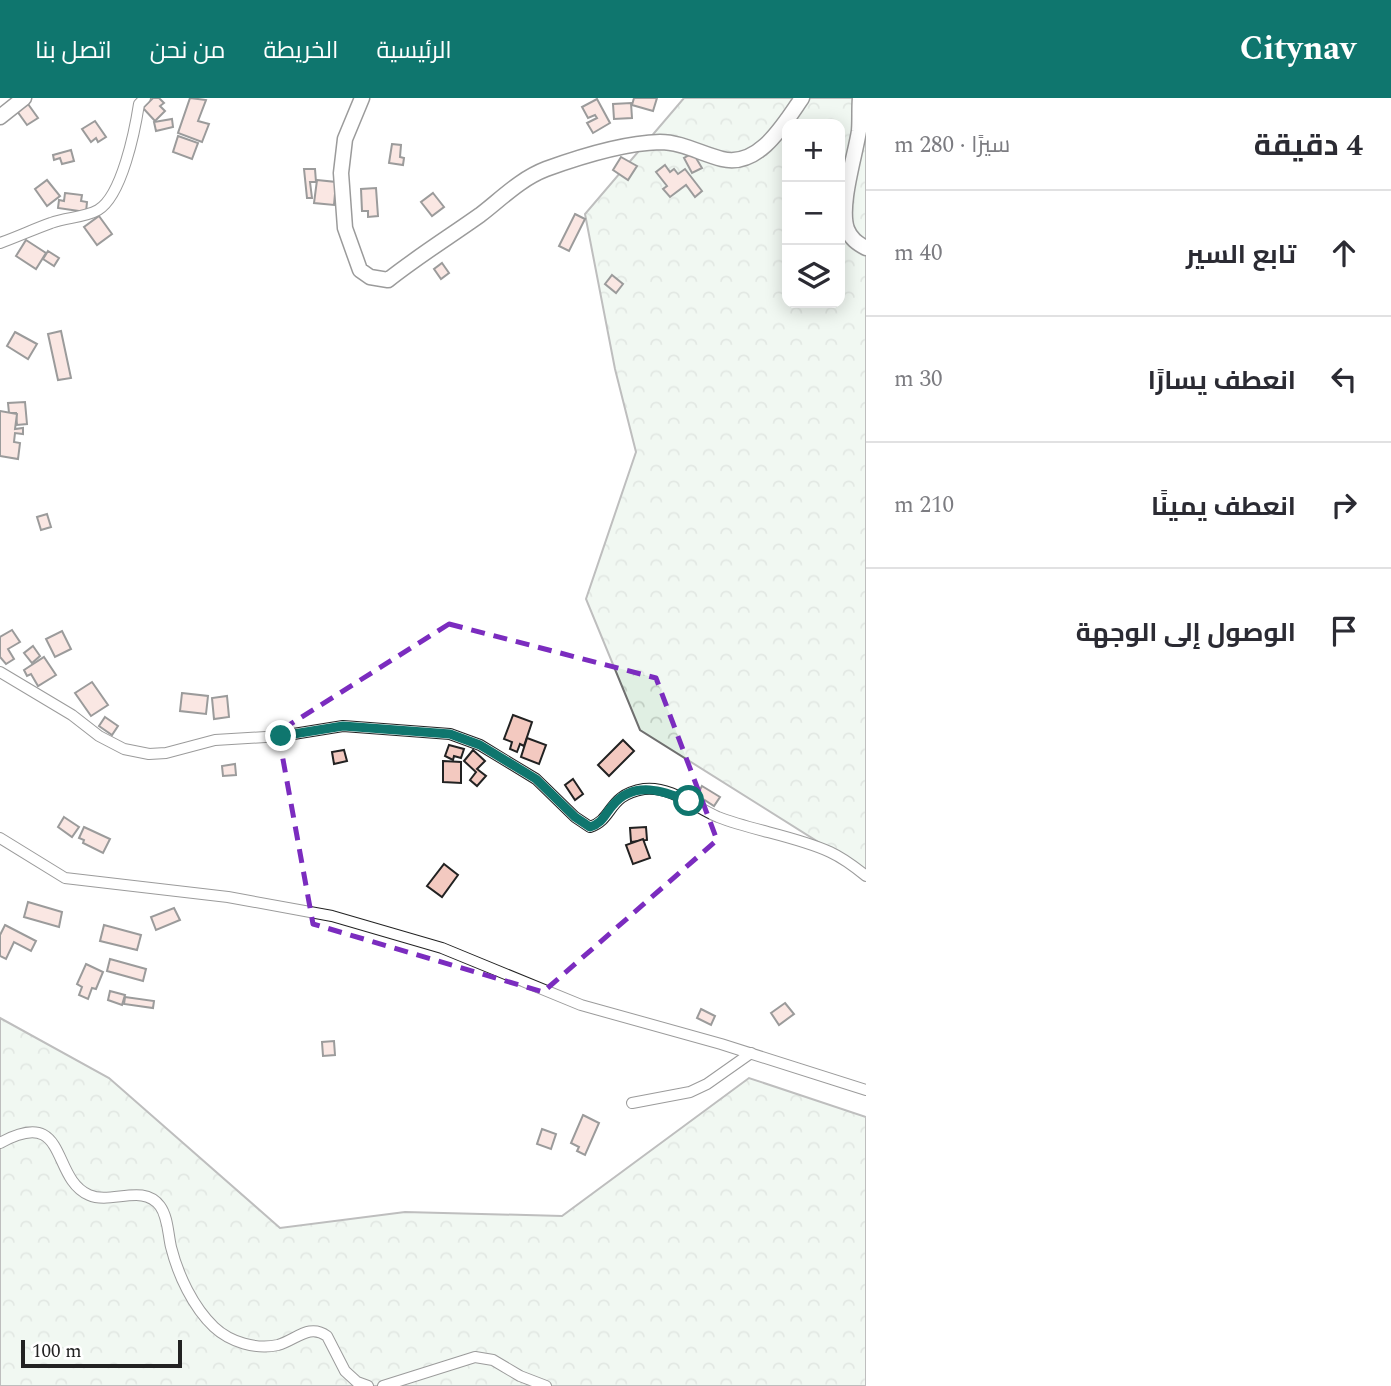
<!DOCTYPE html>
<html lang="ar">
<meta charset="utf-8">
<style>
:root{--surface:#fff;--page:#f7f7f7;--text:#2b2b33;--muted:#7c7c81;--line:#e1e1e2;--accent:#0f766e}
body{margin:0;font-family:Spectral,Cairo,serif;background:var(--page);color:var(--text);direction:rtl}
.controls{position:absolute;right:21px;top:21px;display:grid;overflow:hidden;border-radius:14px;box-shadow:0 4px 18px #0003}
.controls button{width:63px;height:63px;display:grid;place-items:center;padding:0;border:0;border-bottom:2px solid var(--line);background:var(--surface);color:var(--text);font:35px sans-serif}
.scale{position:absolute;left:21px;bottom:18px;width:161px;box-sizing:border-box;padding-left:7px;border:4px solid #222;border-top:0;font-size:19px;line-height:24px;white-space:nowrap;color:#222;-webkit-text-stroke:5px #fff;paint-order:stroke}
.stop{position:absolute;width:21px;height:21px;margin:-16px;border:5px solid #0f766e;border-radius:50%;background:#fff}
.stop.end{background:#0f766e;border-color:#fff;box-shadow:0 2px 7px #0008}
.list{margin:0;padding:0;list-style:none}
h2{display:flex;justify-content:space-between;align-items:center;height:91px;margin:0;padding:0 28px;font-size:30px}
h2 small{font-size:23px;font-weight:400;color:var(--muted)}
.list li{display:grid;grid-template-columns:46px 1fr auto;gap:21px;align-items:center;box-sizing:border-box;height:126px;padding:0 28px;border-top:2px solid var(--line)}
.list b{display:block;font-size:26px;white-space:nowrap}
.list em{font-size:23px;font-style:normal;color:var(--muted)}
.icon{flex:none;width:38px;height:38px;fill:none;stroke:currentColor;stroke-width:2;stroke-linecap:round;stroke-linejoin:round}
.map{position:relative;flex:none;width:866px;height:1288px;overflow:hidden;direction:ltr}
header{display:flex;align-items:center;gap:42px;box-sizing:border-box;height:98px;padding:0 35px;background:var(--accent);color:#fff}
header strong{font-size:33px}
nav{display:flex;gap:38px;margin-inline-start:auto;font-size:24px}
main{display:flex}
aside{flex:1;background:var(--surface)}
.map>svg:first-child{display:block}
.forest{fill:url(#forest-crowns);stroke:#6f6f6f;stroke-width:2;fill-rule:evenodd}
.building{fill:#f3c9c0;stroke:#222;stroke-width:2}
.lines{fill:none;stroke-linecap:round;stroke-linejoin:round}
.street-casing{stroke:#222;stroke-width:12}
.secondary-casing{stroke:#222;stroke-width:17}
.street{stroke:#fff;stroke-width:10}
.secondary{stroke:#fff;stroke-width:14}
.route{stroke:#0f766e;stroke-width:9}
.marked{fill:none;stroke:#7b2cbf;stroke-width:5;stroke-dasharray:14 9;stroke-linejoin:round}
</style>
<header>
<strong>Citynav</strong>
<nav><a>الرئيسية</a><a>الخريطة</a><a>من نحن</a><a>اتصل بنا</a></nav>
</header>
<main>
<aside>
<h2>4 دقيقة<small>سيرًا · 280 m</small></h2>
<ul class="list">
<li><svg class="icon" aria-label="ahead" viewBox="0 0 24 24"><path d="M12 20V5M6 11l6-6 6 6"/></svg><div><b>تابع السير</b></div><em>40 m</em></li>
<li><svg class="icon" aria-label="left" viewBox="0 0 24 24"><path d="M17 20v-9H6M10 6l-5 5 5 5"/></svg><div><b>انعطف يسارًا</b></div><em>30 m</em></li>
<li><svg class="icon" aria-label="right" viewBox="0 0 24 24"><path d="M7 20v-9h11M14 6l5 5-5 5"/></svg><div><b>انعطف يمينًا</b></div><em>210 m</em></li>
<li><svg class="icon" aria-label="arrive" viewBox="0 0 24 24"><path d="M6 21V4h12l-3 4 3 4H6"/></svg><div><b>الوصول إلى الوجهة</b></div></li>
</ul>
</aside>
<div class="map">
<svg width="866" height="1288" viewBox="0 0 866 1288">
<defs>
<pattern id="forest-crowns" width="20" height="18" patternUnits="userSpaceOnUse" patternTransform="scale(1.75)"><rect width="20" height="18" fill="#e0efe3"/><path d="M2 6a3 3 0 1 1 6 0M12 15a3 3 0 1 1 6 0" fill="none" stroke="#c0cdc2"/></pattern>
</defs>
<rect width="100%" height="100%" fill="#fff"/>
<g class="forest">
<path d="M684 0H866V774L640 632 586 501 636 354 615 271 585 116ZM787 26H840V205H787Z"/>
<polygon points="0,920 109,980 280,1130 405,1114 562,1118 749,980 866,1019 866,1288 0,1288"/>
</g>
<g class="building">
<polygon points="153,0 159,0 164,5 160,8 165,13 155,23 143,10"/>
<polygon points="190,0 206,2 198,23 209,26 202,44 178,35"/>
<polygon points="634,0 657,0 653,13 632,7"/>
<polygon points="597,1 610,25 593,35 587,25 597,20 595,17 588,20 582,9"/>
<polygon points="631,5 632,20 614,21 613,6"/>
<polygon points="28,6 38,20 27,27 17,13"/>
<polygon points="172,21 173,29 156,33 154,24"/>
<polygon points="95,23 106,39 98,44 96,40 91,44 82,31"/>
<polygon points="178,38 198,45 192,61 173,54"/>
<polygon points="392,46 401,47 400,59 404,60 403,67 389,65"/>
<polygon points="71,52 74,63 62,66 60,60 54,62 53,57"/>
<polygon points="693,55 702,70 692,75 684,60"/>
<polygon points="621,59 637,68 628,82 613,72"/>
<polygon points="665,67 670,74 674,71 678,76 685,71 702,93 695,99 686,87 670,99 663,91 667,88 656,74"/>
<polygon points="304,71 315,71 316,84 310,84 312,100 307,100"/>
<polygon points="47,82 60,98 47,108 35,91"/>
<polygon points="317,82 336,84 334,107 314,105"/>
<polygon points="376,90 378,118 368,119 368,113 362,113 361,91"/>
<polygon points="65,95 82,97 81,103 87,104 86,114 58,110 59,102 64,103"/>
<polygon points="433,95 444,109 432,118 421,104"/>
<polygon points="575,116 585,121 569,153 559,148"/>
<polygon points="99,118 112,136 97,147 84,129"/>
<polygon points="26,142 46,155 36,171 16,158"/>
<polygon points="48,153 59,160 54,168 43,161"/>
<polygon points="442,165 449,175 441,181 434,171"/>
<polygon points="612,177 623,186 616,195 605,186"/>
<polygon points="61,233 71,280 58,282 48,236"/>
<polygon points="15,234 37,246 28,261 7,248"/>
<polygon points="25,304 27,326 17,327 16,315 9,315 8,305"/>
<polygon points="0,313 17,316 15,331 23,330 23,336 15,335 14,344 20,345 18,361 0,358"/>
<polygon points="47,416 51,429 41,432 37,419"/>
<polygon points="12,532 20,544 8,551 14,561 6,566 0,559 0,539"/>
<polygon points="62,533 71,551 55,559 46,541"/>
<polygon points="33,548 40,558 32,565 24,555"/>
<polygon points="44,559 56,577 38,588 31,576 27,578 24,572"/>
<polygon points="92,584 108,607 91,618 75,595"/>
<polygon points="182,595 208,598 206,616 180,613"/>
<polygon points="227,598 229,619 214,621 212,600"/>
<polygon points="513,617 532,624 524,648 520,646 517,654 510,651 512,644 504,641"/>
<polygon points="105,619 118,628 112,637 99,628"/>
<polygon points="527,640 546,647 539,666 521,659"/>
<polygon points="623,642 634,653 609,678 598,667"/>
<polygon points="449,647 464,651 461,660 454,658 453,662 445,658"/>
<polygon points="344,652 347,663 334,666 332,654"/>
<polygon points="473,652 485,663 477,671 486,678 477,688 470,682 476,674 464,663"/>
<polygon points="443,663 461,664 461,685 443,684"/>
<polygon points="235,666 236,677 223,678 222,668"/>
<polygon points="573,681 583,696 575,702 565,687"/>
<polygon points="702,688 720,699 714,708 697,697"/>
<polygon points="64,719 79,729 72,739 58,729"/>
<polygon points="84,729 110,741 103,755 83,745 84,742 79,740"/>
<polygon points="646,729 647,742 631,744 630,730"/>
<polygon points="643,741 650,760 633,766 626,747"/>
<polygon points="444,766 458,777 442,799 427,788"/>
<polygon points="28,804 62,814 59,829 24,819"/>
<polygon points="174,810 180,822 156,832 151,819"/>
<polygon points="5,827 36,843 31,853 14,844 6,861 0,858 0,837"/>
<polygon points="104,827 141,837 137,852 100,843"/>
<polygon points="110,861 146,871 143,883 107,873"/>
<polygon points="86,866 103,874 96,891 92,890 88,901 79,897 82,889 77,886"/>
<polygon points="110,893 125,897 122,907 108,902"/>
<polygon points="125,899 154,903 153,910 124,906"/>
<polygon points="785,905 794,916 779,927 771,915"/>
<polygon points="701,911 715,918 711,927 697,920"/>
<polygon points="334,943 335,957 323,958 322,944"/>
<polygon points="583,1017 599,1025 585,1057 577,1053 579,1049 571,1045"/>
<polygon points="542,1031 556,1036 551,1051 537,1046"/>
</g>
<g class="lines">
<g class="street-casing">
<g id="street">
<path d="M0 145C17 139 34 131 51 125 66 119 84 120 98 112 122 98 135 32 139 6L145 0"/>
<path d="M0 574 72 617 99 638 124 651 149 656 166 655 215 642 281 638 343 628 450 636 480 647 536 681 575 719 590 729C614 721 607 697 644 691 672 688 694 709 718 719 754 733 795 738 830 754 843 760 855 769 866 778"/>
<polyline points="0,740 65,780 228,799 332,818 442,850 581,907 721,946 866,992"/>
<polyline points="632,1005 690,994 707,986 751,955"/>
<path d="M0 1045C69 1007 50 1080 89 1097 111 1107 143 1085 160 1108 168 1119 168 1136 171 1149 178 1177 193 1209 214 1229 230 1244 256 1252 278 1247 296 1242 309 1225 327 1238L345 1273 357 1284 368 1288"/>
<polyline points="383,1288 475,1259 493,1262 520,1278 546,1288"/>
</g>
</g>
<g class="secondary-casing">
<g id="secondary">
<path d="M362 0 345 41 341 75 345 130 360 172 370 179 388 182C417 159 449 139 480 117 501 101 520 81 546 71 579 59 624 45 660 44 681 44 702 56 722 61 759 70 784 26 802 0"/>
<path d="M860 0C859 11 860 22 859 33 855 58 839 108 847 131 851 141 857 145 866 150"/>
<polyline points="0,19 24,0"/>
</g>
</g>
<use href="#street" class="street"/>
<use href="#secondary" class="secondary"/>
</g>
<g class="lines">
<path class="route" d="M281 638 343 628 450 636 480 647 536 681 575 719 590 729C603 725 604 717 613 707 634 682 664 693 689 703"/>
</g>
<path d="M0 0H866V1288H0ZM449 526 656 580 717 742 543 894 313 826 278 634Z" fill="#fff" fill-opacity=".55" fill-rule="evenodd"/>
<path class="marked" d="M449 526 656 580 717 742 543 894 313 826 278 634Z"/>
</svg>
<div class="controls">
<button>+</button>
<button>−</button>
<button><svg class="icon" aria-label="layers" viewBox="0 0 24 24"><path d="M12 4l9 5-9 5-9-5zM3 14l9 5 9-5"/></svg></button>
</div>
<div class="scale">100 m</div>
<div class="stop" style="left:689px;top:703px"></div>
<div class="stop end" style="left:281px;top:638px"></div>
</div>
</main>
